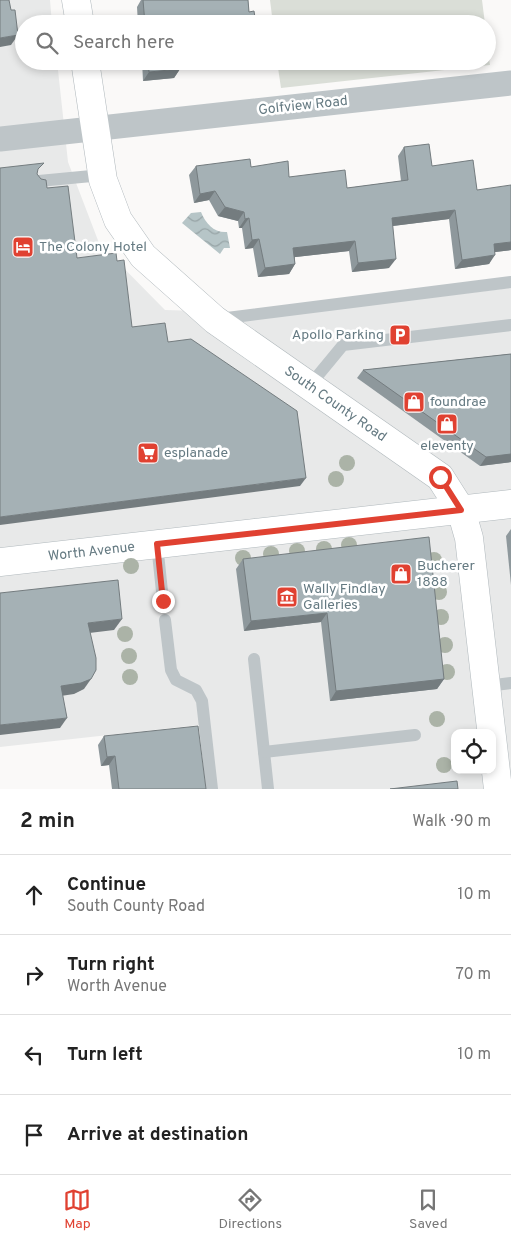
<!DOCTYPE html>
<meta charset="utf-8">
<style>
:root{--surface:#fff;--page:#f6f6f6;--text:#222;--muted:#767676;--line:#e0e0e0;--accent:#e04131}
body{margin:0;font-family:Overpass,sans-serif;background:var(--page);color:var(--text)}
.controls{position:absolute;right:15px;bottom:15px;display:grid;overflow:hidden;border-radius:10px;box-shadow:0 2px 8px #0003}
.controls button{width:45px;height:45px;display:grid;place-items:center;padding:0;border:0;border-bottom:1px solid var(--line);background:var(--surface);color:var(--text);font:25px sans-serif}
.stop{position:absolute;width:15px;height:15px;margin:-11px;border:4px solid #e04131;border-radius:50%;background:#fff}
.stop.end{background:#e04131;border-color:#fff;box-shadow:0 1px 5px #0008}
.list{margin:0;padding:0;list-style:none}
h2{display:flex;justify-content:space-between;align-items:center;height:65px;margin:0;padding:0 20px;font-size:21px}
h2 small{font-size:16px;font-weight:400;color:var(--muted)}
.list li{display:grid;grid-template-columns:32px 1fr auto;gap:15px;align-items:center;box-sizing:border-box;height:80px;padding:0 20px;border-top:1px solid var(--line)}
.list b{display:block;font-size:19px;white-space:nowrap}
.list p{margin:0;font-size:16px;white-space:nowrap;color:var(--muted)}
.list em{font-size:16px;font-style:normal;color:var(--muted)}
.icon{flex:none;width:28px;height:28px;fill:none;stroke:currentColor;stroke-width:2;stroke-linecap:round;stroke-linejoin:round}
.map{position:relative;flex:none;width:511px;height:789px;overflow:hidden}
.search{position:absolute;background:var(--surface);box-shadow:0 2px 8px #0003;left:15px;right:15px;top:15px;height:55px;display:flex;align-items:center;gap:12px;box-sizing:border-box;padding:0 18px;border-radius:28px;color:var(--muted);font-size:19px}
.sheet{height:385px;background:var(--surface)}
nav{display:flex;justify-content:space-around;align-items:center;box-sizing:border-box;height:70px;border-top:1px solid var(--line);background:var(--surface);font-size:14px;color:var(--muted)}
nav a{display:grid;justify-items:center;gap:2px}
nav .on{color:var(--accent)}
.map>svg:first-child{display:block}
.built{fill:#e8e9e9;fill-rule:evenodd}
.green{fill:#daded7}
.water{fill:url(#water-waves)}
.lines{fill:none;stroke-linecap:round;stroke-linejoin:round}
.secondary-casing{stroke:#b1b9bd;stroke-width:29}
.lane{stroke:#bec5c8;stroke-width:12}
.street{stroke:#bec5c8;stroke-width:25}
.secondary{stroke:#fff;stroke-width:28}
.tree{fill:#abb3a7}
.wall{fill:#8e989c}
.shaded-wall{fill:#747c7f}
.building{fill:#a5b1b5;stroke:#747c7f}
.route{stroke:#e04131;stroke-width:6}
.labels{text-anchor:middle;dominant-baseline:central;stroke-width:5;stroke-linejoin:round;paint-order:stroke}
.street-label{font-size:14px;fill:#657a82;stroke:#fff}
.poi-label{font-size:14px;fill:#657a82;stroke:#fff;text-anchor:start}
</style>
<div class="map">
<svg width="511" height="789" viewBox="0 0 511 789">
<defs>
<pattern id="water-waves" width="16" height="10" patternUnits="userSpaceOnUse" patternTransform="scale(1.25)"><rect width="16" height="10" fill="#b6c5c7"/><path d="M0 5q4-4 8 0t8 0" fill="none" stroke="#98a5a7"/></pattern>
</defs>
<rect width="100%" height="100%" fill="#faf9f8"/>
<path class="built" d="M0 0H50L52 24H24V61H57L68 162 99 243 165 310 293 314 511 288V789H206L199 725 0 747ZM455 733H492V770H455Z"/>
<g class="green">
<polygon points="270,0 482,0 485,24 273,24"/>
<polygon points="487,44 490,65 281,88 277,61 487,61"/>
</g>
<path class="water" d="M201 212C206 224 214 233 227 232L230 248H224L220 254 182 223 191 213Z"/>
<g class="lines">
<g class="secondary-casing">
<g id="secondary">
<polyline points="76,0 80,24"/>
<path id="s1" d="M85 61 103 180 118 220 143 256 215 320 440 477 461 510 469 538 498 789"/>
<path id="s2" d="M0 562 511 504"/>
</g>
</g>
<g class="lane">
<polyline points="39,181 102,175"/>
<polyline points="219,319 511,282"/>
<polyline points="310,385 343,345 511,325"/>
<polyline points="157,544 163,601"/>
<polyline points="165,620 171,670 176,680 196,690 202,701 212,789"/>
<polyline points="254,659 268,789"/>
<polyline points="487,686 511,683"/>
<polyline points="264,752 415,735"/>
</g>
<polyline class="street" points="0,139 511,83"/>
<use href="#secondary" class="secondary"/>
</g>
<g class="tree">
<circle cx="347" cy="463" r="8"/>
<circle cx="336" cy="479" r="8"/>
<circle cx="349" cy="545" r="8"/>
<circle cx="324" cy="549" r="8"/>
<circle cx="297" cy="551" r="8"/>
<circle cx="271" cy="554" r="8"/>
<circle cx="243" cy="558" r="8"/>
<circle cx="434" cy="560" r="8"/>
<circle cx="131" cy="566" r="8"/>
<circle cx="439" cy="592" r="8"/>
<circle cx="441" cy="617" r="8"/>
<circle cx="125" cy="634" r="8"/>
<circle cx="445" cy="645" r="8"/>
<circle cx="129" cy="656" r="8"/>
<circle cx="447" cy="672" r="8"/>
<circle cx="130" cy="677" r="8"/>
<circle cx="437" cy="719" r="8"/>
<circle cx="444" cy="765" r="8"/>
</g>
<g class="wall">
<polygon points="141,0 248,0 249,12 256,24 138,24 137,7"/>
<polygon points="142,61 194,61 179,63 180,69 174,78 143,81"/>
<polygon points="404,147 432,166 477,190 511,250 495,252 489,264 455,269 449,219 392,226 389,268 352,272 349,251 295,257 295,264 289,274 258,277 253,248 245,249 242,228 239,228 238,221 218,216 209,200 194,203 189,175 196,166 251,167 289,177 347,188 401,181 398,156"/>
<polygon points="511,354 511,462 480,466 357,378 363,370"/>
<polygon points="511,529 511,585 506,536"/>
<polygon points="243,559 444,679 437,689 330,701 321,622 244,631 236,569"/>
<polygon points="104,736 206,789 112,789 109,765 101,766 98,745"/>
</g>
<g class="shaded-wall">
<polygon points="18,35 11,45 0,47 0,38"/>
<polygon points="174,61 194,61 172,64"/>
<polygon points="180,69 174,78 143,81 149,72"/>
<polygon points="215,191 209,200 194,203 200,194"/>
<polygon points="225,207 244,212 238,221 218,216"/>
<polygon points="455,210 449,219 385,227 392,218"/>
<polygon points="249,218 242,228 239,228 245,219"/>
<polygon points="259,239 253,248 245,249 252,240"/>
<polygon points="355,241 349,251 287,258 293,248"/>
<polygon points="511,242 511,250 487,253 494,244"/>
<polygon points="495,255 489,264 455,269 462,260"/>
<polygon points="396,259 389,268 352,272 358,263"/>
<polygon points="295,264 289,274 258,277 265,268"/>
<polygon points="511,454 511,462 480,466 486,457"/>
<polygon points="306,478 300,486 0,525 0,517"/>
<polygon points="327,613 321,622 244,631 251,621"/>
<polygon points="122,619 114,630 81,634 88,623"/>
<polygon points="91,679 84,689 74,694 54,697 61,686"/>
<polygon points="444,679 437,689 330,701 336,691"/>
<polygon points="67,718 60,728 0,735 0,725"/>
<polygon points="115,756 109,765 101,766 107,757"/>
</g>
<g class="building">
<polygon points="0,0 9,0 11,10 15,10 18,35 0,38"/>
<polygon points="143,0 248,0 249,12 254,11 256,24 145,24"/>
<polygon points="148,61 179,61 180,69 149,72"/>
<polygon points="429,144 432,166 473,160 477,190 511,185 511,242 494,244 495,255 462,260 455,210 392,218 396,259 358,263 355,241 293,248 295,264 265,268 259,239 252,240 249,218 245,219 244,212 225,207 215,191 200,194 196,166 250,159 251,167 288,161 289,177 345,170 347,188 408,180 404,147"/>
<polygon points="44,163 38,169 37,174 41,179 46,180 47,188 68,186 77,258 116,253 117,261 124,260 132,327 165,323 168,342 191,339 297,411 306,478 0,517 0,168"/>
<polygon points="511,354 511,454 486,457 363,370"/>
<polygon points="429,537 444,679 336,691 327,613 251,621 243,559"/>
<polygon points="118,580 122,619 88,623 96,658 96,670 91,679 81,683 61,686 67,718 0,725 0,593"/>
<polygon points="198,726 206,789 119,789 115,756 107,757 104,736"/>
<polygon points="457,781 458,789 390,789"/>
</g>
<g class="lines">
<polyline class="route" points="163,601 157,544 461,510 440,477"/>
</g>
<defs>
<g id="hotel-square" transform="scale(1.125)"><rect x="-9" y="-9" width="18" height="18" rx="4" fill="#e04131" stroke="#fff"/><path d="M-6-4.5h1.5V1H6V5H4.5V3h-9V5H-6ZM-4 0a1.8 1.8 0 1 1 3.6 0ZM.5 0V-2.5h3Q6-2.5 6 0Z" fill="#fff"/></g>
<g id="parking-square" transform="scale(1.125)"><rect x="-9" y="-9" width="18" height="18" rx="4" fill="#e04131" stroke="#fff"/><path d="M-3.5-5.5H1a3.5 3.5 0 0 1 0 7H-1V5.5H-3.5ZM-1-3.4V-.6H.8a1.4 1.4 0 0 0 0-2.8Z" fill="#fff"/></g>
<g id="shop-square" transform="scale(1.125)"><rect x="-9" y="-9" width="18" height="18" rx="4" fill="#e04131" stroke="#fff"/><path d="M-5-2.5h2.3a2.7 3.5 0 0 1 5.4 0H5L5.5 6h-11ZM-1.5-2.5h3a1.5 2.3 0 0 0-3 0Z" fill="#fff"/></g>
<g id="supermarket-square" transform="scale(1.125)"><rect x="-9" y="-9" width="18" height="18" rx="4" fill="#e04131" stroke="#fff"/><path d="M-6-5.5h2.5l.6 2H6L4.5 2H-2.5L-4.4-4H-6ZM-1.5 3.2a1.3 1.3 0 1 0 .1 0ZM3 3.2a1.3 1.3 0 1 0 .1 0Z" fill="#fff"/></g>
<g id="museum-square" transform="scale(1.125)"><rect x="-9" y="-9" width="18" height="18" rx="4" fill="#e04131" stroke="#fff"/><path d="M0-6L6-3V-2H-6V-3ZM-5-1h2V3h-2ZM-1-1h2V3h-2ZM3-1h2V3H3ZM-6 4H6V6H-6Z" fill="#fff"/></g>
</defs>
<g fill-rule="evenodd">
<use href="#hotel-square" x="23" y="247"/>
<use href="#parking-square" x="400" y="335"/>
<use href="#shop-square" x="414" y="402"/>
<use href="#shop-square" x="447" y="424"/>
<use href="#supermarket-square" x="148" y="453"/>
<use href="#shop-square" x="401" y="574"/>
<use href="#museum-square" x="287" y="597"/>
</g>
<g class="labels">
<g class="street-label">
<text transform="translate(303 106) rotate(-6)">Golfview Road</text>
<text stroke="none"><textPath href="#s1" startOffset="450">South County Road</textPath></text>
<text stroke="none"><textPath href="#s2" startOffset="92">Worth Avenue</textPath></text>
</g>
<g class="poi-label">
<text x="39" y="247">The Colony Hotel</text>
<text x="384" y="335" text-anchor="end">Apollo Parking</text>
<text x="430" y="402">foundrae</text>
<text x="447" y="446" text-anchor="middle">eleventy</text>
<text x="164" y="453">esplanade</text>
<text x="417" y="566">Bucherer<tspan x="417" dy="16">1888</tspan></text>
<text x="303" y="589">Wally Findlay<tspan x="303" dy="16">Galleries</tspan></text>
</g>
</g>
</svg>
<div class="controls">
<button><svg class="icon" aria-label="locate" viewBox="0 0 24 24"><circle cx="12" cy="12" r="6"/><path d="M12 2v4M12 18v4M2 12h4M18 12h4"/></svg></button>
</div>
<div class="stop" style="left:440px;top:477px"></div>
<div class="stop end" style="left:163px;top:601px"></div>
<div class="search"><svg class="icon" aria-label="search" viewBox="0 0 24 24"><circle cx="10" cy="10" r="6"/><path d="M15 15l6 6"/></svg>Search here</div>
</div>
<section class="sheet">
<h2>2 min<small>Walk · 90 m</small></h2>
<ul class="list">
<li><svg class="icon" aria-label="ahead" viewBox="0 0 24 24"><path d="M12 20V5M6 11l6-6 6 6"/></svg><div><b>Continue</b><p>South County Road</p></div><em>10 m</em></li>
<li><svg class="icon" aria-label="right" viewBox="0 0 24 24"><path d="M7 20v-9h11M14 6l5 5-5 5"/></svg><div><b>Turn right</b><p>Worth Avenue</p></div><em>70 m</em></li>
<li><svg class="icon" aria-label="left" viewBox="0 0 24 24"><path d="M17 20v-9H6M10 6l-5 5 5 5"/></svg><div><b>Turn left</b></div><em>10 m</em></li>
<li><svg class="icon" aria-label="arrive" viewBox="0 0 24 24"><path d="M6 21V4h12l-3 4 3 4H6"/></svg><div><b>Arrive at destination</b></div></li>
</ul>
</section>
<nav>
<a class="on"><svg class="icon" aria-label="map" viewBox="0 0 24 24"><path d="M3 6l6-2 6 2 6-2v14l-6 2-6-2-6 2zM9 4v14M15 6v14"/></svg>Map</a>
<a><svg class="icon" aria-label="directions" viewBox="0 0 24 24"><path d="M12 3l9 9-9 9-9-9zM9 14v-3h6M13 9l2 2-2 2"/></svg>Directions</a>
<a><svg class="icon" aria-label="saved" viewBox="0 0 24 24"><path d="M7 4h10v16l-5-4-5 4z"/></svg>Saved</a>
</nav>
